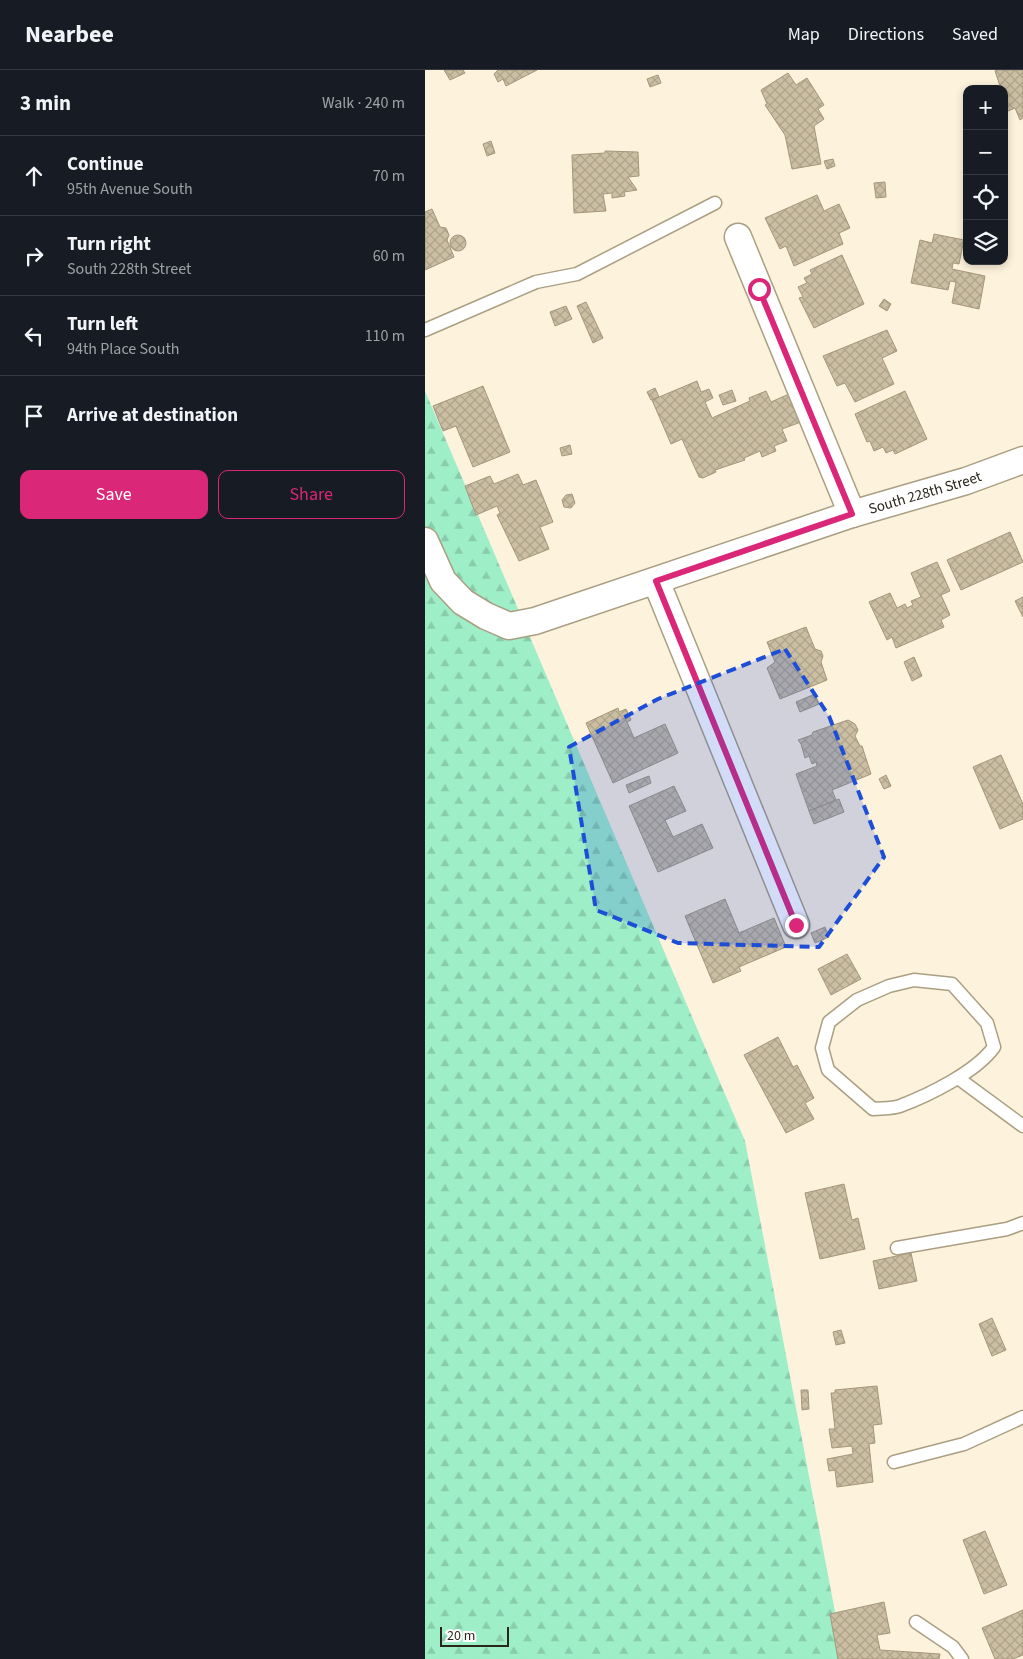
<!DOCTYPE html>
<meta charset="utf-8">
<style>
:root{--surface:#171b24;--page:#242831;--text:#f1f3f6;--muted:#9ea1a6;--line:#363941;--accent:#db2777}
body{margin:0;font-family:"Source Sans 3",sans-serif;background:var(--page);color:var(--text)}
.controls{position:absolute;right:15px;top:15px;display:grid;overflow:hidden;border-radius:10px;box-shadow:0 2px 8px #0003}
.controls button{width:45px;height:45px;display:grid;place-items:center;padding:0;border:0;border-bottom:1px solid var(--line);background:var(--surface);color:var(--text);font:25px sans-serif}
.scale{position:absolute;left:15px;bottom:12px;width:69px;box-sizing:border-box;padding-left:5px;border:2px solid #2b261b;border-top:0;font-size:14px;line-height:18px;white-space:nowrap;color:#2b261b;-webkit-text-stroke:4px #fff;paint-order:stroke}
.stop{position:absolute;width:15px;height:15px;margin:-11px;border:4px solid #db2777;border-radius:50%;background:#fff}
.stop.end{background:#db2777;border-color:#fff;box-shadow:0 1px 5px #0008}
.list{margin:0;padding:0;list-style:none}
h2{display:flex;justify-content:space-between;align-items:center;height:65px;margin:0;padding:0 20px;font-size:21px}
h2 small{font-size:16px;font-weight:400;color:var(--muted)}
.list li{display:grid;grid-template-columns:32px 1fr auto;gap:15px;align-items:center;box-sizing:border-box;height:80px;padding:0 20px;border-top:1px solid var(--line)}
.list b{display:block;font-size:19px;white-space:nowrap}
.list p{margin:0;font-size:16px;white-space:nowrap;color:var(--muted)}
.list em{font-size:16px;font-style:normal;color:var(--muted)}
.actions{display:flex;gap:10px;padding:15px 20px}
.actions a{flex:1;padding:11px 0;border:1px solid var(--accent);border-radius:10px;text-align:center;font-size:18px;color:var(--accent)}
.actions .main{background:var(--accent);color:#fff}
.icon{flex:none;width:28px;height:28px;fill:none;stroke:currentColor;stroke-width:2;stroke-linecap:round;stroke-linejoin:round}
.map{position:relative;flex:none;width:598px;height:1589px;overflow:hidden}
header{display:flex;align-items:center;gap:30px;box-sizing:border-box;height:70px;padding:0 25px;background:var(--surface);border-bottom:1px solid var(--line)}
header strong{font-size:24px}
nav{display:flex;gap:28px;margin-inline-start:auto;font-size:18px}
main{display:flex}
aside{flex:1;background:var(--surface)}
.map>svg:first-child{display:block}
.forest{fill:url(#forest-firs)}
.building{fill:url(#building-cross-hatch);stroke:#a4977c}
.lines{fill:none;stroke-linecap:round;stroke-linejoin:round}
.service-casing{stroke:#ab9f83;stroke-width:15}
.minor-casing{stroke:#ab9f83;stroke-width:29}
.service{stroke:#fff;stroke-width:12}
.minor{stroke:#fff;stroke-width:26}
.route{stroke:#db2777;stroke-width:6}
.marked{fill:#1d4ed8;fill-opacity:0.2;stroke:#1d4ed8;stroke-width:4;stroke-dasharray:10 6;stroke-linejoin:round}
.labels{text-anchor:middle;dominant-baseline:central;stroke-width:4;stroke-linejoin:round;paint-order:stroke}
.street-label{font-size:15px;fill:#2b261b;stroke:#fff}
</style>
<header>
<strong>Nearbee</strong>
<nav><a>Map</a><a>Directions</a><a>Saved</a></nav>
</header>
<main>
<aside>
<h2>3 min<small>Walk · 240 m</small></h2>
<ul class="list">
<li><svg class="icon" aria-label="ahead" viewBox="0 0 24 24"><path d="M12 20V5M6 11l6-6 6 6"/></svg><div><b>Continue</b><p>95th Avenue South</p></div><em>70 m</em></li>
<li><svg class="icon" aria-label="right" viewBox="0 0 24 24"><path d="M7 20v-9h11M14 6l5 5-5 5"/></svg><div><b>Turn right</b><p>South 228th Street</p></div><em>60 m</em></li>
<li><svg class="icon" aria-label="left" viewBox="0 0 24 24"><path d="M17 20v-9H6M10 6l-5 5 5 5"/></svg><div><b>Turn left</b><p>94th Place South</p></div><em>110 m</em></li>
<li><svg class="icon" aria-label="arrive" viewBox="0 0 24 24"><path d="M6 21V4h12l-3 4 3 4H6"/></svg><div><b>Arrive at destination</b></div></li>
</ul>
<div class="actions"><a class="main">Save</a><a>Share</a></div>
</aside>
<div class="map">
<svg width="598" height="1589" viewBox="0 0 598 1589">
<defs>
<pattern id="forest-firs" width="22" height="20" patternUnits="userSpaceOnUse" patternTransform="scale(1.25)"><rect width="22" height="20" fill="#9eeec8"/><path d="M5 1l3.5 6h-7zM16 11l3.5 6h-7z" fill="#88ccab"/></pattern>
<pattern id="building-cross-hatch" width="8" height="8" patternUnits="userSpaceOnUse" patternTransform="scale(1.25)"><rect width="8" height="8" fill="#cbbea2"/><path d="M0 0l8 8M0 8l8-8" fill="none" stroke="#aea38b"/></pattern>
</defs>
<rect width="100%" height="100%" fill="#fdf2db"/>
<polygon class="forest" points="0,321 320,1071 419,1589 0,1589"/>
<g class="building">
<polygon points="19,0 38,0 40,3 25,10"/>
<polygon points="73,0 112,0 81,16 78,9 73,12 69,4"/>
<polygon points="573,0 598,0 598,48 595,50 590,38 583,41 579,30 579,19 576,19 570,1"/>
<polygon points="363,3 371,15 382,8 399,35 393,39 399,49 389,56 396,94 367,99 360,65 340,35 342,34 336,20"/>
<polygon points="233,5 236,13 225,17 222,9"/>
<polygon points="66,71 70,83 62,86 58,74"/>
<polygon points="180,81 213,82 214,106 203,107 212,120 199,122 200,126 187,128 187,123 178,124 181,141 149,143 147,85 180,83"/>
<polygon points="408,89 410,96 402,99 399,91"/>
<polygon points="460,112 461,127 451,128 449,113"/>
<polygon points="392,125 399,141 414,134 425,158 414,163 418,174 369,196 361,176 355,179 340,148"/>
<polygon points="7,139 15,157 21,158 24,165 22,170 29,187 0,200 0,142"/>
<polygon points="509,164 539,170 534,194 528,193 527,199 560,206 554,239 527,233 531,212 525,211 523,220 486,213 495,170 507,173"/>
<circle cx="33" cy="173" r="8"/>
<polygon points="417,185 439,234 389,258 374,228 378,227 373,217 382,213 379,208 387,204 385,200"/>
<polygon points="459,229 466,234 462,241 454,236"/>
<polygon points="161,232 178,268 168,273 152,236"/>
<polygon points="141,236 147,249 130,256 125,242"/>
<polygon points="462,260 472,281 457,288 469,314 430,332 420,313 412,316 398,286"/>
<polygon points="272,311 276,322 284,319 288,328 280,332 287,348 325,331 324,328 341,321 346,332 364,324 376,352 357,359 362,371 349,376 351,381 337,387 335,381 319,388 320,390 290,400 291,402 278,408 274,407 257,369 246,374 227,330"/>
<polygon points="58,316 85,382 48,397 31,356 18,361 8,336"/>
<polygon points="230,318 234,327 226,330 222,322"/>
<polygon points="307,320 311,331 298,335 294,325"/>
<polygon points="480,321 502,369 470,384 468,380 461,383 458,377 449,381 445,371 442,372 430,344"/>
<polygon points="145,375 147,384 137,386 135,378"/>
<polygon points="93,404 98,415 111,410 128,452 115,457 124,479 94,491 72,445 75,443 72,436 51,445 40,416 65,406 69,414"/>
<polygon points="147,424 150,433 146,438 139,437 137,430 141,425"/>
<polygon points="585,462 598,492 536,520 522,490"/>
<polygon points="512,492 525,521 516,525 525,545 516,550 519,557 471,578 467,567 462,570 444,532 465,523 472,538 480,534 482,538 488,535 486,531 496,527 486,503"/>
<polygon points="598,527 598,547 590,531"/>
<polygon points="381,557 390,579 396,581 398,586 396,592 402,610 355,629 342,598 350,592 342,572"/>
<polygon points="489,587 497,606 487,611 479,592"/>
<polygon points="390,624 394,634 375,642 371,632"/>
<polygon points="193,638 194,642 201,639 206,650 202,652 209,668 240,654 253,683 188,713 161,653"/>
<polygon points="423,650 430,654 433,660 430,666 435,676 437,676 446,704 407,720 411,730 384,741 371,704 392,696 391,692 387,694 384,686 380,688 376,674 373,670 387,665 388,662"/>
<polygon points="576,685 598,734 598,749 575,759 548,697"/>
<polygon points="461,705 466,716 459,719 454,709"/>
<polygon points="224,706 226,713 204,723 201,715"/>
<polygon points="249,716 261,741 240,750 248,767 277,754 288,778 233,802 204,736"/>
<polygon points="414,729 419,742 389,754 384,741"/>
<polygon points="300,829 314,863 349,848 361,877 314,897 316,901 288,913 260,846"/>
<polygon points="400,857 404,867 390,873 386,863"/>
<polygon points="422,884 436,909 406,925 393,899"/>
<polygon points="353,967 368,997 372,995 389,1028 380,1033 389,1049 361,1063 319,985"/>
<polygon points="419,1114 427,1150 433,1148 440,1179 395,1189 380,1123"/>
<polygon points="486,1183 492,1211 454,1219 448,1191"/>
<polygon points="567,1248 581,1280 567,1286 554,1254"/>
<polygon points="416,1260 420,1273 411,1275 408,1262"/>
<polygon points="452,1316 457,1354 448,1355 450,1373 444,1374 448,1412 412,1417 410,1400 404,1401 402,1389 428,1384 427,1376 407,1378 404,1359 410,1359 406,1323 410,1323 410,1320"/>
<polygon points="376,1320 383,1320 384,1339 377,1340"/>
<polygon points="560,1461 582,1515 559,1524 538,1470"/>
<polygon points="459,1532 465,1563 452,1565 455,1580 515,1584 514,1589 413,1589 405,1544"/>
<polygon points="598,1540 598,1585 588,1589 570,1589 557,1558"/>
</g>
<g class="lines">
<g class="service-casing">
<g id="service">
<polyline points="0,260 111,212 152,204 290,133"/>
<path d="M489 910 527 914 562 953 569 977C551 1002 504 1025 475 1036 467 1039 456 1038 448 1039L403 1000 397 978 404 952 432 930 464 916Z"/>
<polyline points="533,1008 598,1056"/>
<polyline points="472,1178 582,1159 598,1153"/>
<polyline points="469,1392 539,1374 598,1347"/>
<polyline points="491,1552 528,1577 537,1589"/>
</g>
</g>
<g class="minor-casing">
<g id="minor">
<polyline points="313,167 427,444"/>
<path id="s1" d="M0 471 18 511 38 532 61 546 84 556 110 551 427 444 541 411 598 390"/>
<polyline points="231,511 371,855"/>
</g>
</g>
<use href="#service" class="service"/>
<use href="#minor" class="minor"/>
</g>
<g class="lines">
<polyline class="route" points="334,219 427,444 231,511 371,855"/>
</g>
<path class="marked" d="M360 579 404 646 459 787 394 877 253 873 171 840 144 677 233 629Z"/>
<g class="labels">
<g class="street-label">
<text stroke="none"><textPath href="#s1" startOffset="562">South 228th Street</textPath></text>
</g>
</g>
</svg>
<div class="controls">
<button>+</button>
<button>−</button>
<button><svg class="icon" aria-label="locate" viewBox="0 0 24 24"><circle cx="12" cy="12" r="6"/><path d="M12 2v4M12 18v4M2 12h4M18 12h4"/></svg></button>
<button><svg class="icon" aria-label="layers" viewBox="0 0 24 24"><path d="M12 4l9 5-9 5-9-5zM3 14l9 5 9-5"/></svg></button>
</div>
<div class="scale">20 m</div>
<div class="stop" style="left:334px;top:219px"></div>
<div class="stop end" style="left:371px;top:855px"></div>
</div>
</main>
